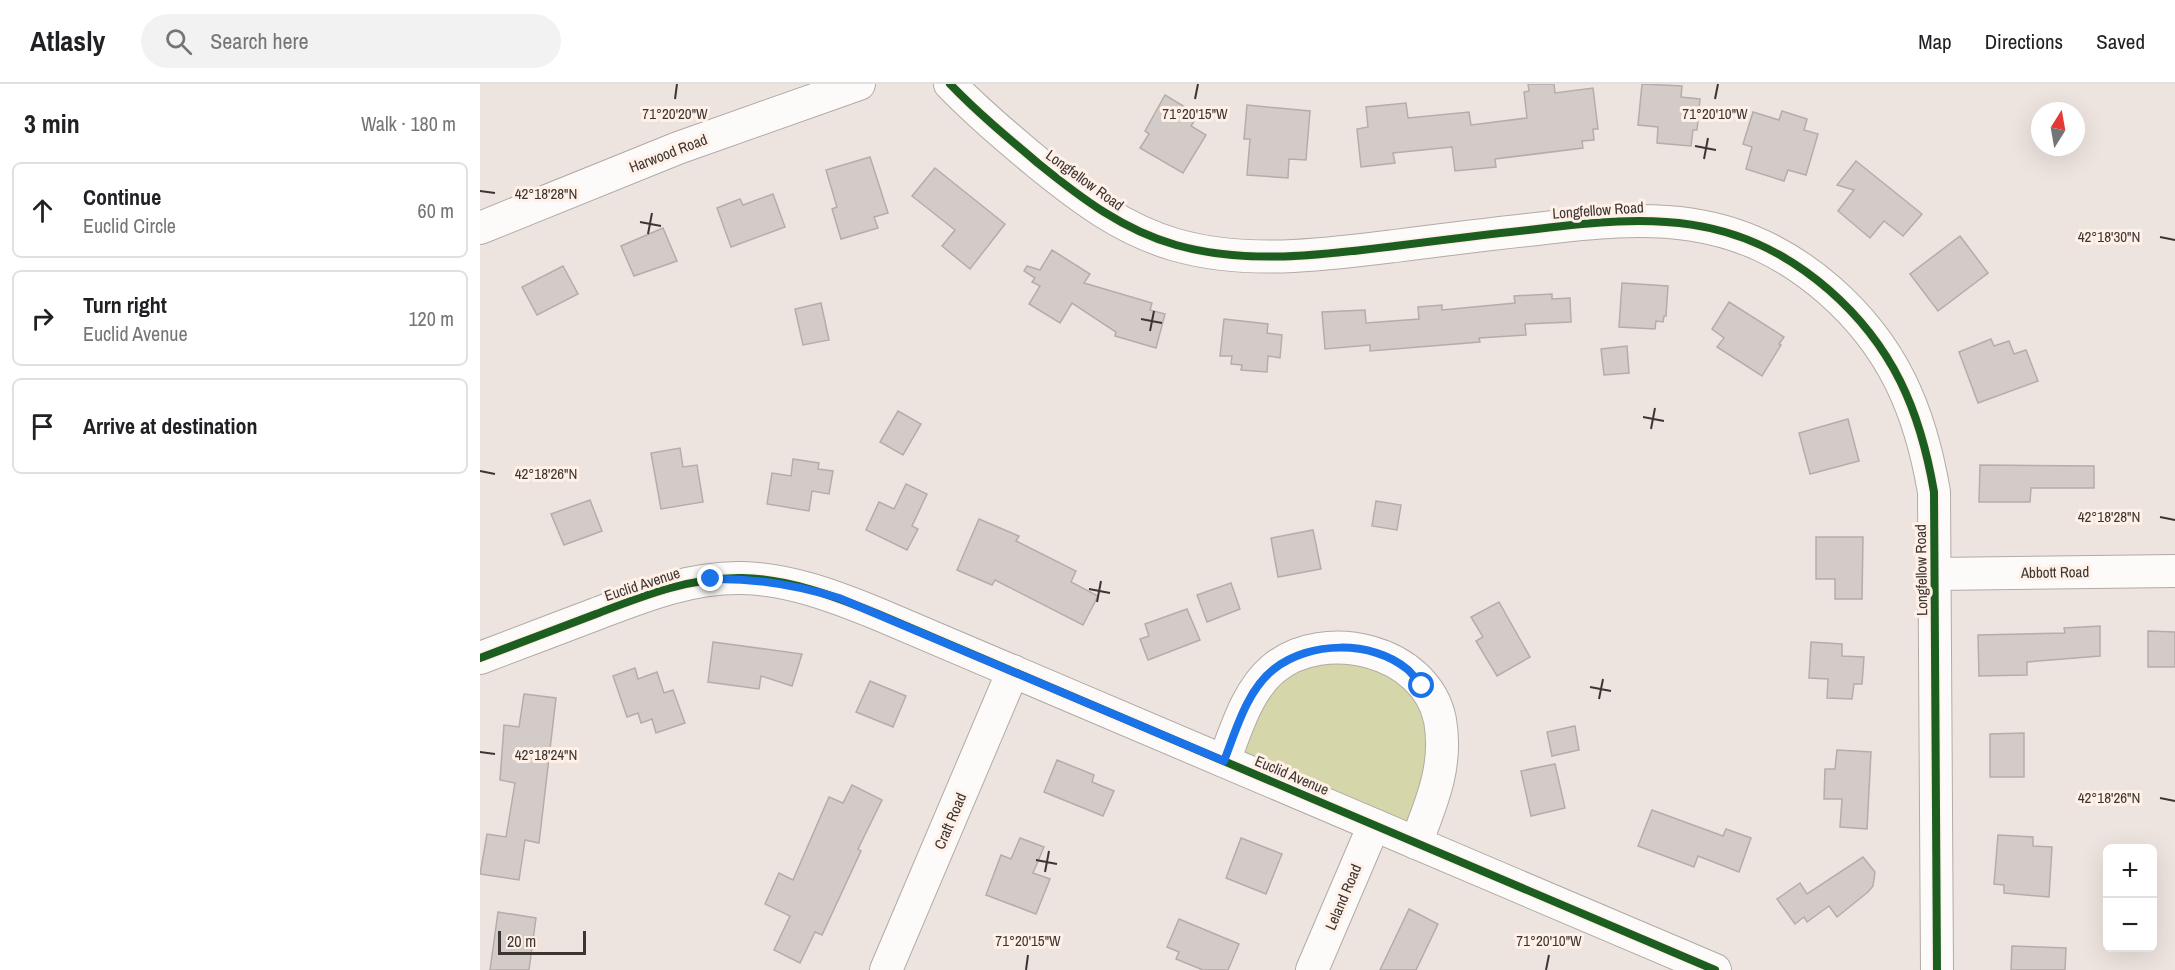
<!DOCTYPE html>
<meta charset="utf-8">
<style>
:root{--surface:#fff;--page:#f2f2f2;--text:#202124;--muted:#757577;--line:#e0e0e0}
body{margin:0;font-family:"Archivo Narrow",sans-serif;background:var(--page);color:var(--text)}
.controls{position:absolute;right:18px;bottom:18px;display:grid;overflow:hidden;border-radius:9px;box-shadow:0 6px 24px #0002}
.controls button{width:54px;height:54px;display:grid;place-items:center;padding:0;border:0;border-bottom:2px solid var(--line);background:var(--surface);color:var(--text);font:30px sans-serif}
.compass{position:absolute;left:1551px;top:18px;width:54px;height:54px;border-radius:50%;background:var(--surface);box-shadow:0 6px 24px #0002;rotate:11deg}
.scale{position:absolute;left:18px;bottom:15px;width:88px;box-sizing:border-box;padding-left:6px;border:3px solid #3c3531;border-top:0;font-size:16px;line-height:21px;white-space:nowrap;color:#3c3531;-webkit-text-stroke:4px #fff0e8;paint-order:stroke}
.stop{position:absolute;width:18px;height:18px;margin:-14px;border:4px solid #1a73e8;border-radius:50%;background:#fff}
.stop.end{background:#1a73e8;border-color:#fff;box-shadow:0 2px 6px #0008}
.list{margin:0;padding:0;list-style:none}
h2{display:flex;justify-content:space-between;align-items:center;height:78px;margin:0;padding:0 24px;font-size:26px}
h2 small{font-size:20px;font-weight:400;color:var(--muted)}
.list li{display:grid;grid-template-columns:39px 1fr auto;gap:18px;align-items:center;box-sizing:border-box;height:96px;margin:0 12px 12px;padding:0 12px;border:2px solid var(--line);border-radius:9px}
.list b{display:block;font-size:22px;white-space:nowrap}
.list p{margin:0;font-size:20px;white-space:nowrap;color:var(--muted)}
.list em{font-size:20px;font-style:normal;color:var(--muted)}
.icon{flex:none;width:33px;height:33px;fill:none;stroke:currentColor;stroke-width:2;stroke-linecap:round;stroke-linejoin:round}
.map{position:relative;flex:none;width:1695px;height:886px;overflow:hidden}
header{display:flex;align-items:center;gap:36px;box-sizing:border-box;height:84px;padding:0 30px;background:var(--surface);border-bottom:2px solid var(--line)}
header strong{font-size:28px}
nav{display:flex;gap:33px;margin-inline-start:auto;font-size:21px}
.search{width:420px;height:54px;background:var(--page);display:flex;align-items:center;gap:15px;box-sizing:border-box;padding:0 21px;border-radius:33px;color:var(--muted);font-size:22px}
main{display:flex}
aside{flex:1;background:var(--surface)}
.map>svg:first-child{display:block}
.green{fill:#d5d7aa}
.building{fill:#d3cbc7;stroke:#b5ada9;stroke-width:1.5}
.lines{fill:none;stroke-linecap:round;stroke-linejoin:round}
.minor-casing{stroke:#b2aaa6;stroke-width:34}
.minor{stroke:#fcfbfa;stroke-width:32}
.cycleway-casing{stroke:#fff0e8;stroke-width:11}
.cycleway{stroke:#1b5e20;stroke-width:8}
.route{stroke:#1a73e8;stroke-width:8}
.ticks{fill:none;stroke:#3c3531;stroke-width:2}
.labels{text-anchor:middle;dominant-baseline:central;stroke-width:6;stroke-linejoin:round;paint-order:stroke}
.street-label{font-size:15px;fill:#3c3531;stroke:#fff0e8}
.ticks-label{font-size:15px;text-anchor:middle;fill:#3c3531;stroke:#fff0e8;stroke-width:6;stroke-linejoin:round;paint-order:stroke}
</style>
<header>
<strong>Atlasly</strong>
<div class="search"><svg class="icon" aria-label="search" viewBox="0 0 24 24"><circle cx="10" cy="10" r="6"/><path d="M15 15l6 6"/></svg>Search here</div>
<nav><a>Map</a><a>Directions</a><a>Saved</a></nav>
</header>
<main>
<aside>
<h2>3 min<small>Walk · 180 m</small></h2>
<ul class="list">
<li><svg class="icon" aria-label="ahead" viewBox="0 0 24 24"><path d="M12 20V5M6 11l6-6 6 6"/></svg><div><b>Continue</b><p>Euclid Circle</p></div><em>60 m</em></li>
<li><svg class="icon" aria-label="right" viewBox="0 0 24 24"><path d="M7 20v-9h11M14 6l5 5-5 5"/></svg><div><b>Turn right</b><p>Euclid Avenue</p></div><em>120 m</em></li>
<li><svg class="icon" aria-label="arrive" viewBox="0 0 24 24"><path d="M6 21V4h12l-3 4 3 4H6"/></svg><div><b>Arrive at destination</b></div></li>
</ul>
</aside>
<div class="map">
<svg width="1695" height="886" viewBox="0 0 1695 886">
<rect width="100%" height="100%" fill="#eee4df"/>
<polygon class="green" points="860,564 953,618 936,759 744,677 777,603"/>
<g class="building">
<polygon points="1048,0 1074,0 1075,9 1113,4 1118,45 1113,45 1114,56 1102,57 1103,64 1015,75 1016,83 975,87 972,63 913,69 915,79 881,83 877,45 888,43 886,23 926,19 928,34 989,28 991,41 1047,34 1044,8 1049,7"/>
<polygon points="1162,0 1202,2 1201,13 1220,15 1217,46 1213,46 1211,62 1177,59 1178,43 1158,41"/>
<polygon points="685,11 718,31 711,42 726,51 703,89 660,64 669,50 665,47"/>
<polygon points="767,21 830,27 826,76 809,75 808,94 767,91 770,55 764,55"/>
<polygon points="1302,27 1327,35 1324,46 1338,50 1326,91 1308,86 1304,97 1266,85 1272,63 1263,60 1273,28 1299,36"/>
<polygon points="390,73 408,129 394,133 398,144 361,155 352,125 357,123 346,86"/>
<polygon points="1376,77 1442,130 1423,152 1404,137 1390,154 1358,127 1374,106 1357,101"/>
<polygon points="455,84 525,140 490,185 462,162 475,146 432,112"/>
<polygon points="293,110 305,143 251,163 237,124 260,115 263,121"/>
<polygon points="183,144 197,177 154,192 141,162"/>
<polygon points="1480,152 1508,189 1458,227 1430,190"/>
<polygon points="572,166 610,190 604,199 672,219 670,226 685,230 676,264 635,252 636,248 592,219 580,239 549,220 560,202 552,198 555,194 544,187 547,182 560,186"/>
<polygon points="83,182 98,210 57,231 42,203"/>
<polygon points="1142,199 1188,202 1186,232 1184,232 1183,238 1176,237 1175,245 1139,243"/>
<polygon points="1072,210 1072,215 1090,214 1091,238 1045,240 1046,251 999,254 1000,258 890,267 890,261 845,265 842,228 885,226 886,239 939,235 938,223 962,221 962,226 1035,219 1034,212"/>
<polygon points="1249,218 1304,253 1299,260 1301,261 1282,292 1237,263 1244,254 1232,245"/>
<polygon points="341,219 349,256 323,261 315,225"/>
<polygon points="744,235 788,240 787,249 802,251 800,274 788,272 787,288 761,286 762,281 751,280 752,272 740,272"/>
<polygon points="1511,255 1514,262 1529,257 1534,270 1546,266 1558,297 1498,319 1479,268"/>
<polygon points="1147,262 1149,289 1124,291 1121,265"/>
<polygon points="418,327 441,340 423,371 400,358"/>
<polygon points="1368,335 1379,377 1330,390 1319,349"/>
<polygon points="200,364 203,383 217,381 223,418 181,425 171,369"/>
<polygon points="313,375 339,379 338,385 353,387 349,410 332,407 329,427 287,420 292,389 311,392"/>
<polygon points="1500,381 1614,382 1614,404 1551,404 1550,418 1499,418"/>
<polygon points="426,400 447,410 432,442 438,445 427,466 386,446 399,418 414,425"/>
<polygon points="110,416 122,447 84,461 71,430"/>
<polygon points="896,417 921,421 917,446 892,442"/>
<polygon points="499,435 539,452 536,457 596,487 591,498 618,512 603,541 515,496 512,501 477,486"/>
<polygon points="833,446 841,485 798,493 791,454"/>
<polygon points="1336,453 1383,453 1382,515 1355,515 1355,495 1336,495"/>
<polygon points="751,499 760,525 727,538 717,511"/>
<polygon points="1019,518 1050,573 1017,592 996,557 1003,553 991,533"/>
<polygon points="707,525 720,556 668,576 660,555 669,552 665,540"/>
<polygon points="1620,542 1620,572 1547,578 1547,591 1499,592 1498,551 1585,549 1584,544"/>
<polygon points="1668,547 1695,548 1695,583 1668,583"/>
<polygon points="233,558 322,570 312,602 281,592 279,605 228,598"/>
<polygon points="1331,558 1362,560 1362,572 1384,573 1382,600 1374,600 1372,615 1347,614 1348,595 1329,594"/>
<polygon points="155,584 158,595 177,588 184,609 193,606 205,639 176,649 172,635 161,639 158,629 147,633 133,592"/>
<polygon points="390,597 426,612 413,643 376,628"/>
<polygon points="44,610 76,614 59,759 45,756 39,796 0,790 7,750 26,753 35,699 20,696 24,641 39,643"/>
<polygon points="1095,642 1099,666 1072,672 1067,648"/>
<polygon points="1544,649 1544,693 1510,693 1510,650"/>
<polygon points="1357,666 1391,668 1387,745 1360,743 1362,715 1344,715 1345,685 1355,685"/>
<polygon points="577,676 614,691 612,698 634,707 623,732 564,708"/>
<polygon points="1075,680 1085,724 1051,732 1041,687"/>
<polygon points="372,701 402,716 378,765 381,767 342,851 335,848 320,879 294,866 310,832 285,820 299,789 313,796 349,713 363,719"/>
<polygon points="1172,726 1243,752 1246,745 1271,754 1259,788 1218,772 1214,783 1158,762"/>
<polygon points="1518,751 1553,753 1553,762 1572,763 1569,813 1524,809 1524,801 1514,800"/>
<polygon points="540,754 564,763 553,789 570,795 556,830 506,811 521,771 531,775"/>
<polygon points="761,754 802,770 786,810 746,794"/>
<polygon points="1383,773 1395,788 1393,802 1388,808 1357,833 1349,822 1327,838 1324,833 1315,840 1297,815 1320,799 1327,810"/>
<polygon points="929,825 958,840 936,886 900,886"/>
<polygon points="18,828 56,834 49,886 10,886"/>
<polygon points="699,835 759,860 748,886 723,886 696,875 699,868 687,863"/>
<polygon points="1532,862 1586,864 1585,886 1531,886"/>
</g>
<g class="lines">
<g class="minor-casing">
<g id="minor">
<path d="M470 0C498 29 528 54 559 80 601 114 643 146 696 161 767 181 843 171 915 162 962 156 1010 150 1057 145 1170 131 1258 127 1349 206 1413 262 1440 326 1454 408L1457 886"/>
<polyline points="0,144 198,64 379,0"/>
<polyline points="1455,490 1695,487"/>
<path d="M0 574C39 559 77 545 116 530 163 512 210 493 262 494 309 495 354 512 398 530L1235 886"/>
<path d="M744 677C756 646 767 607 793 585 844 542 946 566 960 636 968 681 952 718 936 759"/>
<polyline points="406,886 533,587"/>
<polyline points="832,886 894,741"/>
</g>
</g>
<use href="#minor" class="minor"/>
<g class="cycleway-casing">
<g id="cycleway">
<path d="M470 0C498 29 528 54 559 80 601 114 643 146 696 161 767 181 843 171 915 162 962 156 1010 150 1057 145 1170 131 1258 127 1349 206 1413 262 1440 326 1454 408L1457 886"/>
<path d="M0 574C39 559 77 545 116 530 163 512 210 493 262 494 309 495 354 512 398 530L1235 886"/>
</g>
</g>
<use href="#cycleway" class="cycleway"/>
</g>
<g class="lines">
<path class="route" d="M231 495C276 494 316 501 359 514L744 677C756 646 767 606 794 585 829 557 892 556 927 585 933 590 937 597 942 602"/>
</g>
<path class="ticks" d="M195 15 197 0M715 15 718 0M1235 15 1238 0M1215 62 1236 66M1224 75 1228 54M0 107 15 109M160 138 181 142M168 150 172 129M1680 153 1695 156M661 235 682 239M670 247 674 227M1163 333 1184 337M1171 345 1175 324M0 387 15 390M1680 433 1695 436M609 505 630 509M617 518 621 497M1110 603 1131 607M1119 615 1123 595M0 668 15 670M1680 714 1695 717M556 776 577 780M565 788 569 767M546 886 548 871M1066 886 1069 871"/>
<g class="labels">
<g class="street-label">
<text transform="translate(188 69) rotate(-21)">Harwood Road</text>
<text transform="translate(605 96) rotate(36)">Longfellow Road</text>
<text transform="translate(1118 126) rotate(-4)">Longfellow Road</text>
<text transform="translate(1441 486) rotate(-91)">Longfellow Road</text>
<text transform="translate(1575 488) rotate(-1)">Abbott Road</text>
<text transform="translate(162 500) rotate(-18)">Euclid Avenue</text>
<text transform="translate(812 691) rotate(23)">Euclid Avenue</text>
<text transform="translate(470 737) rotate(-67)">Craft Road</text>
<text transform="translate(863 813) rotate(-67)">Leland Road</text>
</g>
</g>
<g class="ticks-label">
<text x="195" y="35">71°20'20"W</text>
<text x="715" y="35">71°20'15"W</text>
<text x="1235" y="35">71°20'10"W</text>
<text x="66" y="115">42°18'28"N</text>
<text x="1629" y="158">42°18'30"N</text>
<text x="66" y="395">42°18'26"N</text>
<text x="1629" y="438">42°18'28"N</text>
<text x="66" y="676">42°18'24"N</text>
<text x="1629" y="719">42°18'26"N</text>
<text x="548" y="862">71°20'15"W</text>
<text x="1069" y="862">71°20'10"W</text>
</g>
</svg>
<div class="controls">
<button>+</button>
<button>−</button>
</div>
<svg class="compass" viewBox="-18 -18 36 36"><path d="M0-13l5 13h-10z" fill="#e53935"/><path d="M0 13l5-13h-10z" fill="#757577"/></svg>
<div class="scale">20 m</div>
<div class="stop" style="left:942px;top:602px"></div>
<div class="stop end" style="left:231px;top:495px"></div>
</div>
</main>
